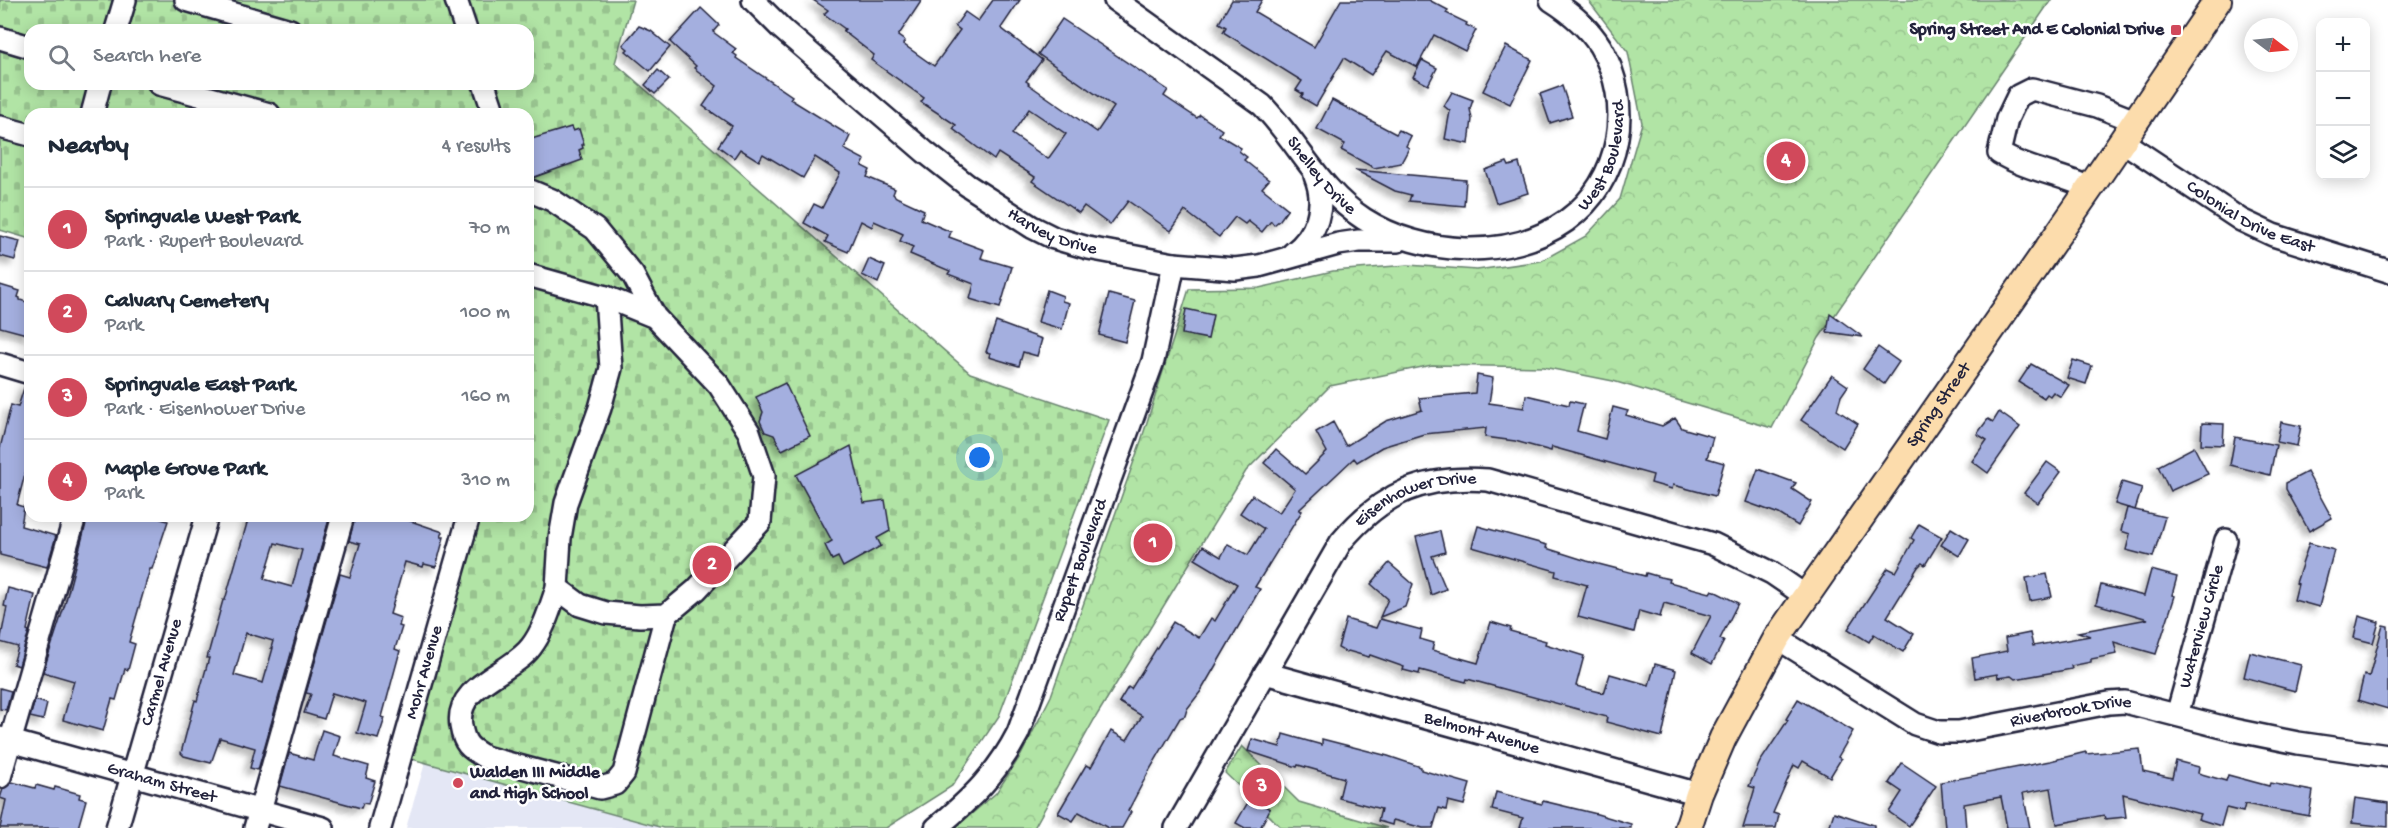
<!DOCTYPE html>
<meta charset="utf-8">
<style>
:root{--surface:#fff;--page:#f2f2f3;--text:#1f2937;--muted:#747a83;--line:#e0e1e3;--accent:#d1495b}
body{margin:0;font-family:"Gochi Hand",sans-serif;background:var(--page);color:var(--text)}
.controls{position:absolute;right:18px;top:18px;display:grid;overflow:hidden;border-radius:12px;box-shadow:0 3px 15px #0003}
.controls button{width:54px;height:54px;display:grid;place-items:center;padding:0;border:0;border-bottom:2px solid var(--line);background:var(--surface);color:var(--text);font:30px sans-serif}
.compass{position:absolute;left:2244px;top:18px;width:54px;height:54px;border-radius:50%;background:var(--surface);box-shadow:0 3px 15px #0003;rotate:106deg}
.you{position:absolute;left:980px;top:458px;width:21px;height:21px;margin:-15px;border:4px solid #fff;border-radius:50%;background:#1a73e8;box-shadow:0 0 0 9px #1a73e833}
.badge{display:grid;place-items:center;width:39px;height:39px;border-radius:50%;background:var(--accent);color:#fff;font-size:20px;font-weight:700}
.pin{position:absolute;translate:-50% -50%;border:3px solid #fff;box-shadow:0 2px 6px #0006}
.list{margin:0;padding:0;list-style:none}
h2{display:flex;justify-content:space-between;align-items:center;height:78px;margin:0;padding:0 24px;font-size:26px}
h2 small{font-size:20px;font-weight:400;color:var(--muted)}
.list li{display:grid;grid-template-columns:39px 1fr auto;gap:18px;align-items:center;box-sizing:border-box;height:84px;padding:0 24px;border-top:2px solid var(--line)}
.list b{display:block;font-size:22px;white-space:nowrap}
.list p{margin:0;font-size:20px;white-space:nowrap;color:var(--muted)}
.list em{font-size:20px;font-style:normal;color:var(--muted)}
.icon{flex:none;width:33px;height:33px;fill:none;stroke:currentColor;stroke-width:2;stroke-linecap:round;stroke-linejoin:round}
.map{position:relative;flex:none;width:2388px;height:828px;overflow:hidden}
.search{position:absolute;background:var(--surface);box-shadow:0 3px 15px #0003;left:24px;top:24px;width:510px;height:66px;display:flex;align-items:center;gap:15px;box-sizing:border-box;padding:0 21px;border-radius:18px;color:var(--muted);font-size:22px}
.panel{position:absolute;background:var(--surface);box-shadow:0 3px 15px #0003;left:24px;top:108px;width:510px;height:414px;border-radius:18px}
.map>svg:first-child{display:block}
.built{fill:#e4e7f5}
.cemetery{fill:url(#cemetery-stones);stroke:#6a8370;stroke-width:1.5;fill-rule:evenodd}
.park{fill:url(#park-crowns);stroke:#6a8370;stroke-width:1.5}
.building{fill:#a4afdf;stroke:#22223b;stroke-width:1.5;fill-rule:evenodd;filter:url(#shadow)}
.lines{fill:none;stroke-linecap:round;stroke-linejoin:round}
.minor-casing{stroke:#22223b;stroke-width:26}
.major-casing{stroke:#22223b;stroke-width:30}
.minor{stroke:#fff;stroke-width:21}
.major{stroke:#fcdcac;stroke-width:26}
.poi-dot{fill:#d1495b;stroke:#fff;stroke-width:2}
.labels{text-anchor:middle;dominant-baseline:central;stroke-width:5;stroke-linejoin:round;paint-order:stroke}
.poi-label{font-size:18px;font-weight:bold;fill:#22223b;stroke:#fff;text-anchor:end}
.street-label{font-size:18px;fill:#22223b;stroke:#fff}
</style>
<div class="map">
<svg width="2388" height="828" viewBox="0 0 2388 828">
<defs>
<pattern id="cemetery-stones" width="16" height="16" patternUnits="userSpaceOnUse" patternTransform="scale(1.5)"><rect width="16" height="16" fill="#b1e4a5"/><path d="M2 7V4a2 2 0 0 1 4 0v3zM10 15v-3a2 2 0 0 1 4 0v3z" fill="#98c38f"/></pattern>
<pattern id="park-crowns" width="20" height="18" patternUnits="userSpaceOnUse" patternTransform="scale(1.5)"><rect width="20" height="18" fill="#b1e4a5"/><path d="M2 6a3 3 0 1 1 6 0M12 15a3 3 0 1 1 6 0" fill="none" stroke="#98c38f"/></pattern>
<filter id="shadow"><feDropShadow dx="-5.5" dy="5.5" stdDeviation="3" flood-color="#0004"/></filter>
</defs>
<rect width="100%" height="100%" fill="#fff"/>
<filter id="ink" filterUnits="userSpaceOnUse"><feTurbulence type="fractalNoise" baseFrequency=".0167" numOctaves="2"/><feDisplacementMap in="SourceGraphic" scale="12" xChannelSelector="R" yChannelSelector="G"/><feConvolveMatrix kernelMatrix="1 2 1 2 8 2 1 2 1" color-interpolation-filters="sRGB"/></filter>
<g filter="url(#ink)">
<polygon class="built" points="425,763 663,828 406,828"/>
<path class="cemetery" d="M0 0H633L615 63 970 373 1109 420 999 716 952 786 886 828H663L401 756 469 516H528V114H30V239L0 230ZM30 30H528V84H30Z"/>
<g class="park">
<polygon points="1588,0 2051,0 1819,338 1772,428 1613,381 1543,367 1432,365 1330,386 1246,471 1094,720 1034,828 955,828 996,793 1021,755 1051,696 1141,441 1189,289 1259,288 1333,271 1408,265 1477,270 1541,261 1586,236 1620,199 1642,123 1628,52"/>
<polygon points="1242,746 1299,802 1387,828 1282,828 1225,773"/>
</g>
<g class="building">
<path d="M813 0H922L898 36 905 41 903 44 934 66 960 30 955 26 965 12 978 21 993 0H1020L1001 28 1042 60 1026 81 1029 83 1028 84 1097 132 1114 107 1038 54 1062 19 1168 90 1164 96 1197 118 1200 115 1222 130 1219 135 1241 148 1239 151 1247 157 1244 160 1269 180 1262 188 1288 209 1280 220 1274 225 1271 221 1262 232 1248 221 1245 224 1235 217 1219 237 1185 211 1171 231 1128 201 1110 225 1084 206 1079 213 1032 181 1035 177 998 153 994 160 953 129 956 125 921 102 924 98 871 60 874 55 843 31 845 29 824 14 828 10ZM1029 109 1066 134 1048 159 1012 134Z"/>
<polygon points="1232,0 1262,0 1255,12 1314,47 1341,0 1429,0 1448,10 1446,13 1467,23 1466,25 1476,30 1465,51 1434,35 1417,67 1387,51 1371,75 1344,58 1316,106 1301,97 1303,94 1296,90 1302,81 1223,32 1226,27 1219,23"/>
<polygon points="701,8 719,25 713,32 736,49 733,53 737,56 736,58 792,96 790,99 850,136 844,149 865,160 862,166 870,170 867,177 895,189 893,194 896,197 924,210 921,219 951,232 949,237 984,250 981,258 1012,267 1000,308 970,299 974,284 948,274 950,271 910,254 913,247 900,241 903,234 874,221 872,227 861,221 848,252 825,242 828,236 804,223 814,204 822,208 840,173 815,157 803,178 763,154 759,161 740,149 734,158 718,146 732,126 703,106 717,86 694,68 696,66 670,42"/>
<polygon points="639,26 651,31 670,47 650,71 626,51 628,49 623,45"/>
<polygon points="1506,46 1532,60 1510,104 1483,91"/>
<polygon points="1422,60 1437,68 1428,85 1413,77"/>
<polygon points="658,70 669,80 655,94 645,85"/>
<polygon points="1562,86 1572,116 1550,123 1540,94"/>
<polygon points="1452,92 1473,100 1470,109 1472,119 1469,144 1445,139 1450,111 1444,106"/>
<polygon points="1332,100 1396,134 1399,130 1411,136 1406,146 1409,148 1401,163 1374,168 1341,150 1345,144 1317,129"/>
<polygon points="571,127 573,131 579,129 584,145 582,145 583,148 579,150 582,160 532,178 528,167 528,140"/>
<polygon points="1507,162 1509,166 1519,163 1528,193 1496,203 1485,170"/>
<polygon points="1355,170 1466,180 1464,206 1409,201 1411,195 1395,191"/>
<polygon points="0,236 20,241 15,260 0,256"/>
<polygon points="869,259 885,266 878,283 862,275"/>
<polygon points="0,285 20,291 18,297 20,298 20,300 30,303 30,335 0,327"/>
<polygon points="1047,290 1063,296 1062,301 1069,303 1062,329 1038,322"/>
<polygon points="1109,294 1135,301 1125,342 1099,335"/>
<polygon points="1186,309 1213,315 1208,339 1182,334"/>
<polygon points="1830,313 1863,337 1827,332"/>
<polygon points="996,322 1042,339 1037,356 1023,352 1019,366 989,357 990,353 986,352"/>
<polygon points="1878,347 1899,362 1884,384 1863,369"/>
<polygon points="2073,360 2092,366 2086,384 2067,378"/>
<polygon points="2031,364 2069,385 2061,397 2053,392 2050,396 2047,394 2044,398 2019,382"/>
<polygon points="1477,375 1493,378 1489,403 1524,408 1526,395 1569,405 1570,401 1584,404 1577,431 1605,439 1613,407 1628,411 1626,415 1662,426 1675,418 1682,428 1713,437 1707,458 1724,463 1715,496 1673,485 1672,489 1651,483 1653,475 1552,447 1551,451 1515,441 1485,437 1486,428 1424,434 1382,447 1357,462 1354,458 1299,510 1302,511 1255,587 1260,589 1201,691 1187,709 1185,716 1180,718 1149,771 1128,811 1131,812 1122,828 1108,828 1079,812 1073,821 1058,813 1086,765 1091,767 1111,731 1127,740 1142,716 1119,702 1128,687 1131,689 1173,622 1199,638 1211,618 1215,621 1237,584 1195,559 1203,546 1221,557 1228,544 1248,555 1264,529 1240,513 1252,495 1279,513 1295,489 1264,463 1276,449 1305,474 1327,452 1316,432 1333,422 1346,446 1386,421 1422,410 1419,398 1475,393"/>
<polygon points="1832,375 1848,386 1841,396 1837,410 1858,424 1843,448 1801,420"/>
<polygon points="785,383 810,436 782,450 774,435 765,432 760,421 763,412 756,397"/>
<polygon points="25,385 30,385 30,466 27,466 17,505 24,507 21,526 56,536 47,567 0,555 0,448 11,405 18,407"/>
<polygon points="1999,412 2020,427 1988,473 1972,461 1987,440 1977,434 1988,419 1993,422"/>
<polygon points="2281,422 2301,426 2297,446 2277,442"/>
<polygon points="2202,423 2224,424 2223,445 2201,444"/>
<polygon points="2235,437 2276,445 2270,475 2230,465"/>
<polygon points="851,446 864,503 885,500 890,531 877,538 881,546 843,567 838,557 832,560 825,545 832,541 796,475"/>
<polygon points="2194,447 2208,474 2170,491 2158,466"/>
<polygon points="2047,462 2061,472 2038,503 2024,493"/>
<polygon points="1758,469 1796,483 1792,489 1812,502 1798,526 1779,514 1746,502"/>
<polygon points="2307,472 2332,518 2309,531 2286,489 2286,483"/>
<polygon points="2122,482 2142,488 2135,510 2115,504"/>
<polygon points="2127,508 2165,517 2153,557 2126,550 2130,534 2121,531"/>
<polygon points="88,516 162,516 161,519 168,521 152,569 150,569 129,642 135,644 128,670 125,669 116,700 112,699 103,731 63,720 74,681 43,672 65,604"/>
<path d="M249 516H330L258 770 250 768 255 748 220 738 211 763 184 756 181 753 195 700 197 701 209 658H207L223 600H225ZM275 543 302 550 292 587 264 579ZM246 633 273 641 271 648H273L263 683 234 675Z"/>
<polygon points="355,516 396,516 443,532 441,537 444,537 436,567 424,564 423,567 405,562 390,614 401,618 399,626 402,627 395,649 400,651 382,717 385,718 378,739 357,733 366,703 332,693 324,719 304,713 311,694 306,693 340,574 350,577 360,544 349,541"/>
<polygon points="1919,524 1942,537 1925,565 1922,563 1918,567 1887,617 1914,634 1903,652 1874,634 1869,642 1848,629 1888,568 1896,572 1914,540 1911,538"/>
<polygon points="1478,526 1547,545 1546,548 1587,561 1645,576 1646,573 1660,577 1670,579 1669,582 1710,593 1712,590 1738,603 1720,639 1724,641 1712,664 1692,653 1711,616 1664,603 1660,617 1639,611 1634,632 1578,617 1587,585 1555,576 1556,571 1472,547"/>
<polygon points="1951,528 1969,539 1959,556 1941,545"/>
<polygon points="1440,531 1445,552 1432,556 1446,589 1431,595 1416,537"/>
<polygon points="2309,543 2334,550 2319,607 2294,600 2298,584 2296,583"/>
<polygon points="1389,563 1413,584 1405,607 1380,617 1388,599 1371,584"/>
<polygon points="2151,570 2177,577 2172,595 2175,596 2156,654 2114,642 2117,654 2091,659 2091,662 2071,666 2072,669 2015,679 2011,676 1998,678 1997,674 1975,678 1972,658 2007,651 2005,638 2030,633 2033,646 2090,636 2078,632 2148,619 2096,604 2101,585 2144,596"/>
<polygon points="2047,574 2052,597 2030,601 2026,578"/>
<polygon points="8,588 35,595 27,630 29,631 19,666 13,664 18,647 0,642 7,607 4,606"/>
<polygon points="2359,616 2379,622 2373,643 2354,638"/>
<polygon points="1346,619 1376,628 1380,619 1422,630 1420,639 1434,643 1432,650 1478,663 1491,622 1511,628 1510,631 1546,641 1545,644 1584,656 1576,686 1604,693 1610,674 1649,685 1655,664 1676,670 1662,737 1606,722 1607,717 1467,679 1466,682 1420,670 1419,674 1403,670 1404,667 1370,655 1369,657 1348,651 1345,652 1338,648"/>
<polygon points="2383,625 2388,626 2388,709 2358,700 2364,675 2369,677"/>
<polygon points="2250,652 2301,665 2295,691 2244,677"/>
<polygon points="0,688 11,691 6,710 0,709"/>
<polygon points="1798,699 1853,731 1838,757 1841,759 1830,777 1803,761 1799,768 1794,765 1773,813 1779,815 1776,828 1743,828 1755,788 1749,786 1760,762 1788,720 1786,719"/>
<polygon points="35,700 47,704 43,720 30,717"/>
<polygon points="322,730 340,736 334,756 369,766 366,778 375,781 368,804 363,803 361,808 280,786 289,753 313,760"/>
<polygon points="1283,734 1322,745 1322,739 1388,756 1421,767 1421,770 1470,784 1464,805 1448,801 1446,810 1439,808 1433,828 1423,828 1393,820 1392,825 1378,821 1381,809 1339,798 1344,778 1298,765 1297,767 1248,751 1252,739 1280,747"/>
<polygon points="2140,749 2143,771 2172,778 2176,761 2199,767 2198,773 2226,781 2228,775 2269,786 2270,783 2313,791 2309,816 2245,804 2243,812 2226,808 2221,826 2198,819 2200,814 2123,794 2126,817 2105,819 2104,815 2057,824 2051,788 2023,793 2030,828 2007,828 2001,797 1964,804 1966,828 1945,828 1941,782 2050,761 2086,752 2086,754"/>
<polygon points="1902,763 1936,786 1909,826 1889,812 1902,792 1889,783"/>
<polygon points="12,782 35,788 36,785 54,790 55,787 80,794 79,798 86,800 78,828 0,828 6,800 0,798 3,789"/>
<polygon points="1496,792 1534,802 1542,804 1543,801 1597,814 1631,824 1631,828 1520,828 1523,818 1492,810"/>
<polygon points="1251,797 1270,809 1260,828 1245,828 1236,823"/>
<polygon points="2355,798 2388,803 2388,827 2352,823"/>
<polygon points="1834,812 1874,825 1874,828 1829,828"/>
</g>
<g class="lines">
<g class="minor-casing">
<g id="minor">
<polyline points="186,0 290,30"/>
<polyline points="456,0 466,30"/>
<path id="s1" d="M753 0 782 29 925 152 967 185 1032 227 1054 238 1088 248 1174 264 1235 269 1259 266 1338 244 1359 241H1398"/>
<path id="s2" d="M1115 0 1262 105C1298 142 1320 191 1364 219 1422 256 1509 261 1566 221 1622 181 1634 103 1600 46 1588 27 1570 12 1551 0"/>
<polyline points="116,30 125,0"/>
<polyline points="0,38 30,47"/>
<polyline points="159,84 269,114"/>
<polyline points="484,84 494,114"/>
<polyline points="92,114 100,84"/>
<polyline points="0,127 30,135"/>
<path id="s3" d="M2122 141 2241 220 2273 235 2388 271"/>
<path d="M2090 188C2060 174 2027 170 1999 153L2007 119 2018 96 2032 89 2097 106 2135 121"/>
<polyline points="528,190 552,200 595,229 633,275 655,317 719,385 749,432 764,476 760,522 696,590 666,615 640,616 606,613 580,605 557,588 560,538 566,503 600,408 611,368 606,297 655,317"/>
<path d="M1292 254C1317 236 1327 205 1315 176"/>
<polyline points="528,275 606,297"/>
<polyline points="0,364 30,373"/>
<path d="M557 588C550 608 544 630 531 647 511 674 454 685 461 726 464 744 469 748 485 757L600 788 615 784 624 773 666 615"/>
<path id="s4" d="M1777 638 1915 724 1939 732H1959L2109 703 2125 702 2234 730 2298 743 2388 756"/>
<path id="s5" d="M1265 673 1699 794"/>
<path id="s6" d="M2177 715 2226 540"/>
<path id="s7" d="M0 738 323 828"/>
<polyline points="0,777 75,516"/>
<path id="s8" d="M117 828 207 516"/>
<polyline points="255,828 343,516"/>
<path id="s9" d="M380 828 469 516"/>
<path id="s10" d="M936 828C971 799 997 774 1018 733L1153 361 1174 264"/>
<path id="s11" d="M1176 828 1341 542C1383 492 1424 475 1488 480L1713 544 1772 573 1807 597"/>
</g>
</g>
<g class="major-casing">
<g id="major">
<path id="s12" d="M1688 828 1699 794 1723 738 1777 638 2090 188 2218 0"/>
</g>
</g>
<use href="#minor" class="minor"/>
<use href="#major" class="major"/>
</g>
</g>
<g class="poi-dot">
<rect x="2170" y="24" width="12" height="12" rx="3"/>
<circle cx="458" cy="783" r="6"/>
</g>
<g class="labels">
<g class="poi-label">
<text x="2164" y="30">Spring Street And E Colonial Drive</text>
<text x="470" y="773" text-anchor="start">Walden III Middle<tspan x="470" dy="21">and High School</tspan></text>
</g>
<g class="street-label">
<text stroke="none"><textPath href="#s2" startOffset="626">West Boulevard</textPath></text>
<text stroke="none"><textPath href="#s2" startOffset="273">Shelley Drive</textPath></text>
<text stroke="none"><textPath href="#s3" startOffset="150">Colonial Drive East</textPath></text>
<text stroke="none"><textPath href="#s1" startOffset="381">Harvey Drive</textPath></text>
<text stroke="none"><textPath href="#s12" startOffset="494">Spring Street</textPath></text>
<text stroke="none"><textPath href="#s11" startOffset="420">Eisenhower Drive</textPath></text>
<text stroke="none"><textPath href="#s10" startOffset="310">Rupert Boulevard</textPath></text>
<text stroke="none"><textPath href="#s6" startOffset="92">Waterview Circle</textPath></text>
<text stroke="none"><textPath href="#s8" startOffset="162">Carmel Avenue</textPath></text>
<text stroke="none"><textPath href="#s9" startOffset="162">Mohr Avenue</textPath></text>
<text stroke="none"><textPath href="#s4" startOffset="322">Riverbrook Drive</textPath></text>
<text stroke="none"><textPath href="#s5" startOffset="225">Belmont Avenue</textPath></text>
<text stroke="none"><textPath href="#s7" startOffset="168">Graham Street</textPath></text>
</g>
</g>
</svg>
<div class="controls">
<button>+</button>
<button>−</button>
<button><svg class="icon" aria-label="layers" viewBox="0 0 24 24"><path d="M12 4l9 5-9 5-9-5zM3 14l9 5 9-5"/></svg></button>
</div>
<svg class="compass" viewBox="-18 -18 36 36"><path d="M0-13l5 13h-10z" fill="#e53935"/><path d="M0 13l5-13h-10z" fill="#747a83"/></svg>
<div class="you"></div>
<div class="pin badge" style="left:1153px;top:543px">1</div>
<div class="pin badge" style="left:712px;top:565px">2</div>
<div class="pin badge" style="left:1262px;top:787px">3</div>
<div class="pin badge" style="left:1786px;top:161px">4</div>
<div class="search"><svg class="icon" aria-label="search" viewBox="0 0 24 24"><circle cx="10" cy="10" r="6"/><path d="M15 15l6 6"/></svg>Search here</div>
<section class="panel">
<h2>Nearby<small>4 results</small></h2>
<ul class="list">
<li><span class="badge">1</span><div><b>Springvale West Park</b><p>Park · Rupert Boulevard</p></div><em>70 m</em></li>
<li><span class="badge">2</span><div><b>Calvary Cemetery</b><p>Park</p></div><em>100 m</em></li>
<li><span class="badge">3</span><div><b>Springvale East Park</b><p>Park · Eisenhower Drive</p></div><em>160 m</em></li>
<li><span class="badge">4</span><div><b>Maple Grove Park</b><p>Park</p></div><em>310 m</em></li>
</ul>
</section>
</div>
